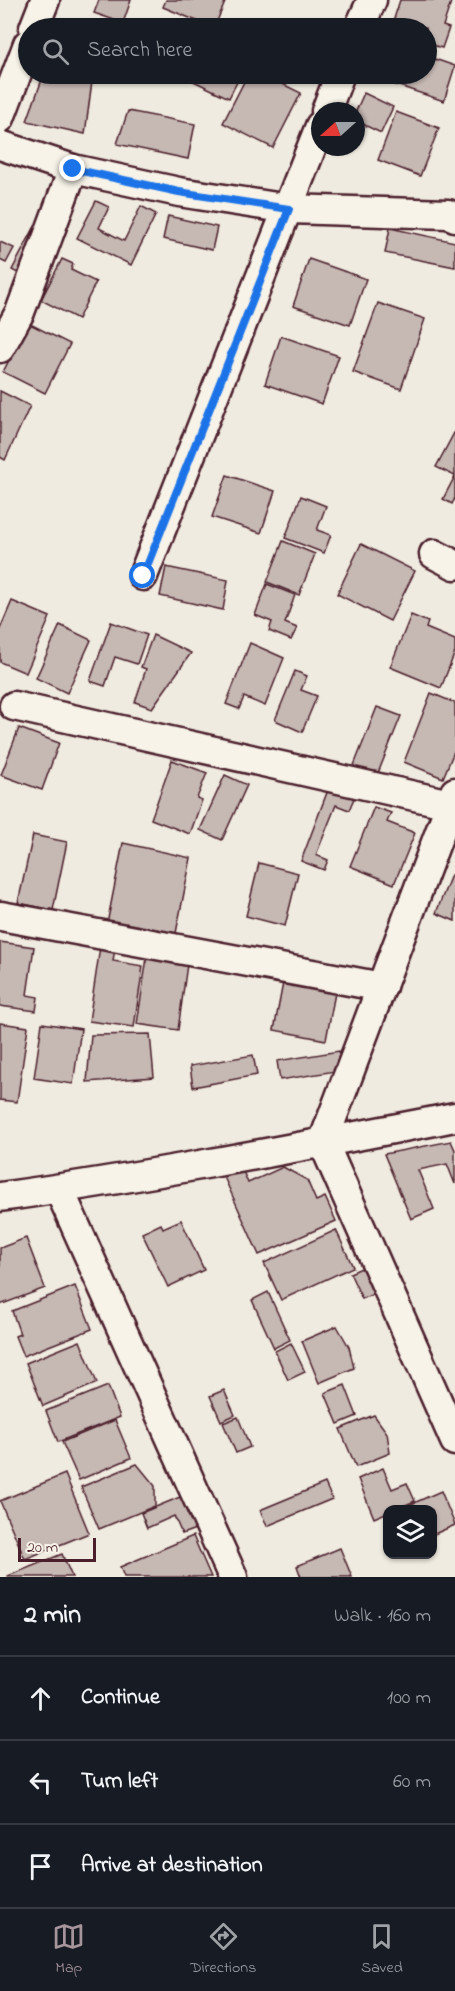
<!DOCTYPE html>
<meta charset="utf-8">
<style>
:root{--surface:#171b24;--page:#20242c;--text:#f1f3f6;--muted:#9ea1a6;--line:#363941;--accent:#a6949b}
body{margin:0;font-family:"Indie Flower",sans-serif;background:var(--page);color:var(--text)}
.controls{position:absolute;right:18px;bottom:18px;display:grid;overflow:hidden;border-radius:12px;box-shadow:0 2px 4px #0004}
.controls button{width:54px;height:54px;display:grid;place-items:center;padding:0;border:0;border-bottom:2px solid var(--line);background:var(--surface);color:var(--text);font:30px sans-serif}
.compass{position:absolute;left:311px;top:102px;width:54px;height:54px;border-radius:50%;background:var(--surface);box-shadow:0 2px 4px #0004;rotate:249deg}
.scale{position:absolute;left:18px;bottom:15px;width:78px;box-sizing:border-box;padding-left:6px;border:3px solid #4a1f2b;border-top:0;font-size:16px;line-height:21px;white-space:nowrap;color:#4a1f2b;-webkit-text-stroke:4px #f7f3e8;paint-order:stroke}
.stop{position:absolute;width:18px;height:18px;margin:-14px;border:4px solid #1a73e8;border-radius:50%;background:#fff}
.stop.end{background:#1a73e8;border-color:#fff;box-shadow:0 2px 6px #0008}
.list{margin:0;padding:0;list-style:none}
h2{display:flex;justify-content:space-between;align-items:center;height:78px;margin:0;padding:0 24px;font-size:26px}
h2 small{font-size:20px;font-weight:400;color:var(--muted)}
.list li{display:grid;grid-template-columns:39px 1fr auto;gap:18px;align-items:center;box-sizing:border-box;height:84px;padding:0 24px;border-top:2px solid var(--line)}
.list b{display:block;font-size:22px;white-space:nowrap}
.list em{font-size:20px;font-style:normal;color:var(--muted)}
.icon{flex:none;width:33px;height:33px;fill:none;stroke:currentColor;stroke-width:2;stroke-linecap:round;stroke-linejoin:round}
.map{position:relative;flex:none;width:455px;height:1577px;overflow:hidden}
.search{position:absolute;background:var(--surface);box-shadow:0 2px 4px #0004;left:18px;right:18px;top:18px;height:66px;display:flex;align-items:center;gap:15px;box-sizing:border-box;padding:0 21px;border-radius:33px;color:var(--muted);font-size:22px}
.sheet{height:330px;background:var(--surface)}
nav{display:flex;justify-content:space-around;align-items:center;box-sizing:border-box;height:84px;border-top:2px solid var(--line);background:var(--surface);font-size:16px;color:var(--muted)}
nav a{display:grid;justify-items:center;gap:3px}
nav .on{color:var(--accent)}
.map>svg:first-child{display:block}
.building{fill:#c6b8b3;stroke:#4a1f2b;stroke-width:1.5}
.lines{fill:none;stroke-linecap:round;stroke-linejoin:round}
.minor-casing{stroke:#4a1f2b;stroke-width:33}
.minor{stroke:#f7f3e8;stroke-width:28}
.route{stroke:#1a73e8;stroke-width:8}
</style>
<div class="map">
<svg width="455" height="1577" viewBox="0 0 455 1577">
<rect width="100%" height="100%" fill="#f0ebe0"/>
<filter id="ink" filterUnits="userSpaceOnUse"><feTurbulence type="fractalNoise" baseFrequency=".0167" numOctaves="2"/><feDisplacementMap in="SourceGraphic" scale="12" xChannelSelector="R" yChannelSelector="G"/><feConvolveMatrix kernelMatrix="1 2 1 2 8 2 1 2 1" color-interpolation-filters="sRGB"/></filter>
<g filter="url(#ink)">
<g class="building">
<polygon points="99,0 131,0 123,23 94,13"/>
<polygon points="166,0 226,0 214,28 163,7"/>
<polygon points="400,0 444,0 451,2 443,26 449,28 442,48 426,43 426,28 391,28"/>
<polygon points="426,56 455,66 444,101 384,81 386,74 426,74"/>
<polygon points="44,74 93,74 85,134 27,121"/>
<polygon points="179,74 224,74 238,80 229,98"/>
<polygon points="248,74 262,74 301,93 273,148 223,123"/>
<polygon points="364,93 393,107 381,133 356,121 356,111"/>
<polygon points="128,111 195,124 188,159 117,144"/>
<polygon points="396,112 439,128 420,176 378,160"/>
<polygon points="96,201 109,207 99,228 124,241 141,206 156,214 131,265 77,238"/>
<polygon points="168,216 217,227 212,250 163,239"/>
<polygon points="34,228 44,233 23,276 12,270"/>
<polygon points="390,228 455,242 455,267 385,253"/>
<polygon points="0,242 14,248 6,263 0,260"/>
<polygon points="62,259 73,264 71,270 96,282 78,319 41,300"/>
<polygon points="309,259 366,279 350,325 293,306"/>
<polygon points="378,303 425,319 401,389 353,372"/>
<polygon points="28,323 70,344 45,393 3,372"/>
<polygon points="281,336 339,356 322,404 265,384"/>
<polygon points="0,391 30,406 5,460 0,457"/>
<polygon points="454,433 455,434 455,498 452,504 443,499 455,476 436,467"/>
<polygon points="227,475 275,491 261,533 212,517"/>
<polygon points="301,496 326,506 317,530 331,535 324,553 285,538"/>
<polygon points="283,541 315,554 299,595 267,582"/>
<polygon points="361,544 415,571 390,621 337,594"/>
<polygon points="166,567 228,580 223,610 160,596"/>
<polygon points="267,584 295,595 285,623 297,628 291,640 269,631 272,622 255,615"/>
<polygon points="12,601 50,617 26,673 0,662 0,629"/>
<polygon points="411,615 428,622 426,628 455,640 455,652 441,688 390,667"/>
<polygon points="111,622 147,635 137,664 115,657 105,686 90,681"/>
<polygon points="60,625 91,640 67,693 36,678"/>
<polygon points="153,635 191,653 152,708 135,702 146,669 141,667"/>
<polygon points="250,643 284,658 265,706 244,697 239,709 226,704"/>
<polygon points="295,671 307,676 301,690 317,696 302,732 275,720"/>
<polygon points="431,693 455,703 455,749 443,778 404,762"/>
<polygon points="377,707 401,716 376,778 353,768"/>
<polygon points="19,728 59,743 42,790 1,775"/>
<polygon points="172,760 207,773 197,798 202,800 190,834 151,819"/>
<polygon points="225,775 247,785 222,840 200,830"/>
<polygon points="331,782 358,789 349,810 336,805 316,855 328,860 324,870 301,861"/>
<polygon points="374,807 391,813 387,822 415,833 394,884 350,866"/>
<polygon points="33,835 67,842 53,910 18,903"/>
<polygon points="123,843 191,858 175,938 107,924"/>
<polygon points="259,863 298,873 285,926 246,916"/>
<polygon points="451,875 455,876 455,921 436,913"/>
<polygon points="101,940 116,942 113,961 143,966 134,1027 89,1021"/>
<polygon points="0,942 34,947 27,995 38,997 36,1011 0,1006"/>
<polygon points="148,951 188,957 178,1030 137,1024"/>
<polygon points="283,983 335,993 326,1040 274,1030"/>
<polygon points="0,1023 28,1027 17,1102 0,1100"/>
<polygon points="42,1023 81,1029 73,1084 34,1078"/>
<polygon points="150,1034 154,1077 87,1082 91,1035"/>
<polygon points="339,1051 342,1070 280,1080 277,1061"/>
<polygon points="253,1055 257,1075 193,1087 190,1066"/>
<polygon points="451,1141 455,1150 455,1184 447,1164 418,1170 434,1209 411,1219 384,1154"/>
<polygon points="283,1167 307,1180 316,1201 325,1197 336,1221 259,1255 224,1177 242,1169 248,1183"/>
<polygon points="181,1220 204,1270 168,1287 142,1233 161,1224 163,1228"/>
<polygon points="336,1230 353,1267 281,1300 264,1263"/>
<polygon points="26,1238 45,1288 0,1305 0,1248"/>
<polygon points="364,1267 376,1293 362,1299 350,1273"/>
<polygon points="75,1286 92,1329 23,1356 15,1336 20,1334 12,1311"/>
<polygon points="268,1292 290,1340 274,1348 252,1300"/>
<polygon points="337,1326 349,1347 354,1368 319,1383 302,1341"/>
<polygon points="80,1341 97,1383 43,1406 26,1363"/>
<polygon points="291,1343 305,1372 288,1380 275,1351"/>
<polygon points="345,1385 357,1416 338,1424 325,1393"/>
<polygon points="108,1386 120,1417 58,1442 46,1411"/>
<polygon points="224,1390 235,1415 221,1421 210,1396"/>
<polygon points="374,1415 387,1433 390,1453 356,1467 340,1429"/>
<polygon points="238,1417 250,1447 236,1453 223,1423"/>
<polygon points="115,1420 131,1458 79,1480 62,1442"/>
<polygon points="137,1464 155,1486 155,1506 99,1529 81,1487"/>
<polygon points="383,1468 392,1489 407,1483 415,1501 393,1510 388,1510 388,1512 374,1518 358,1479"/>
<polygon points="65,1474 89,1533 25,1559 0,1501"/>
<polygon points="325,1483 332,1499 267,1526 260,1510"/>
<polygon points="441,1491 455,1525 432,1535 432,1510 398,1510"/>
<polygon points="185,1495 198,1528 182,1534 174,1516 147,1528 141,1513"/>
<polygon points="193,1536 211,1577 124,1577 120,1567"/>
<polygon points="340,1548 352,1577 301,1577 297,1566"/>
<polygon points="62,1554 72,1577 8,1577 8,1576"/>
</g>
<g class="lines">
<g class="minor-casing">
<g id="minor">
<polyline points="34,28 45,0"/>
<polyline points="359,28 372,0"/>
<polyline points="326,111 340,74"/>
<polyline points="0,118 28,44"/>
<polyline points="0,145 73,169 179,192 289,209 448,214 455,217"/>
<polyline points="0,348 20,312 73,169"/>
<polyline points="434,554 455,565"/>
<polyline points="143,576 320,126"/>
<polyline points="14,706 450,804"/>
<polyline points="455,792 323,1142 455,1441"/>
<polyline points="1,916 382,987"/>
<polyline points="59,1189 233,1577"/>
<path d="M0 1197C152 1176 304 1146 455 1117"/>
</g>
</g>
<use href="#minor" class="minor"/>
</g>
</g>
<g class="lines" filter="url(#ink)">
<polyline class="route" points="73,169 179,192 289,209 143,576"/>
</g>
</svg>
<div class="controls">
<button><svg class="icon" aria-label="layers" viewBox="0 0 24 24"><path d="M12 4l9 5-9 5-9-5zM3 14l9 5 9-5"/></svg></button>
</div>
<svg class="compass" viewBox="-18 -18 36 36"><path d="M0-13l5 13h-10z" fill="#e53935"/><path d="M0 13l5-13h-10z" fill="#9ea1a6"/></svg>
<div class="scale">20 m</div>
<div class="stop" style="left:143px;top:576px"></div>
<div class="stop end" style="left:73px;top:169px"></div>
<div class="search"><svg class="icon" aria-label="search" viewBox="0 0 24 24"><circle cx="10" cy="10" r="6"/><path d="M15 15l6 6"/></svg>Search here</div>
</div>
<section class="sheet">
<h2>2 min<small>Walk · 160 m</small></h2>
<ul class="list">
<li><svg class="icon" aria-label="ahead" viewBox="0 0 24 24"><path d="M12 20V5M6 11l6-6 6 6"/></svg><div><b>Continue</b></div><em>100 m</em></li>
<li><svg class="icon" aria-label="left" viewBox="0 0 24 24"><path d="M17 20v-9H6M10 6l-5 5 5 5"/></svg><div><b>Turn left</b></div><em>60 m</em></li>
<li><svg class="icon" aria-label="arrive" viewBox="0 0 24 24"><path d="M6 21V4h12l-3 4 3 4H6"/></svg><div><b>Arrive at destination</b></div></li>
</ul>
</section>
<nav>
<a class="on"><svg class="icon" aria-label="map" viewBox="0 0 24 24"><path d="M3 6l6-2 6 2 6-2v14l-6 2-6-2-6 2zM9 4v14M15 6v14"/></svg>Map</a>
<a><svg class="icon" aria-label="directions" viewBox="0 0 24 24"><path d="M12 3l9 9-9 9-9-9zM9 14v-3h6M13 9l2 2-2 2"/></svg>Directions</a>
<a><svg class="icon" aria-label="saved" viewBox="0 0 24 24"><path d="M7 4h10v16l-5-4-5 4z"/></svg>Saved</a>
</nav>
